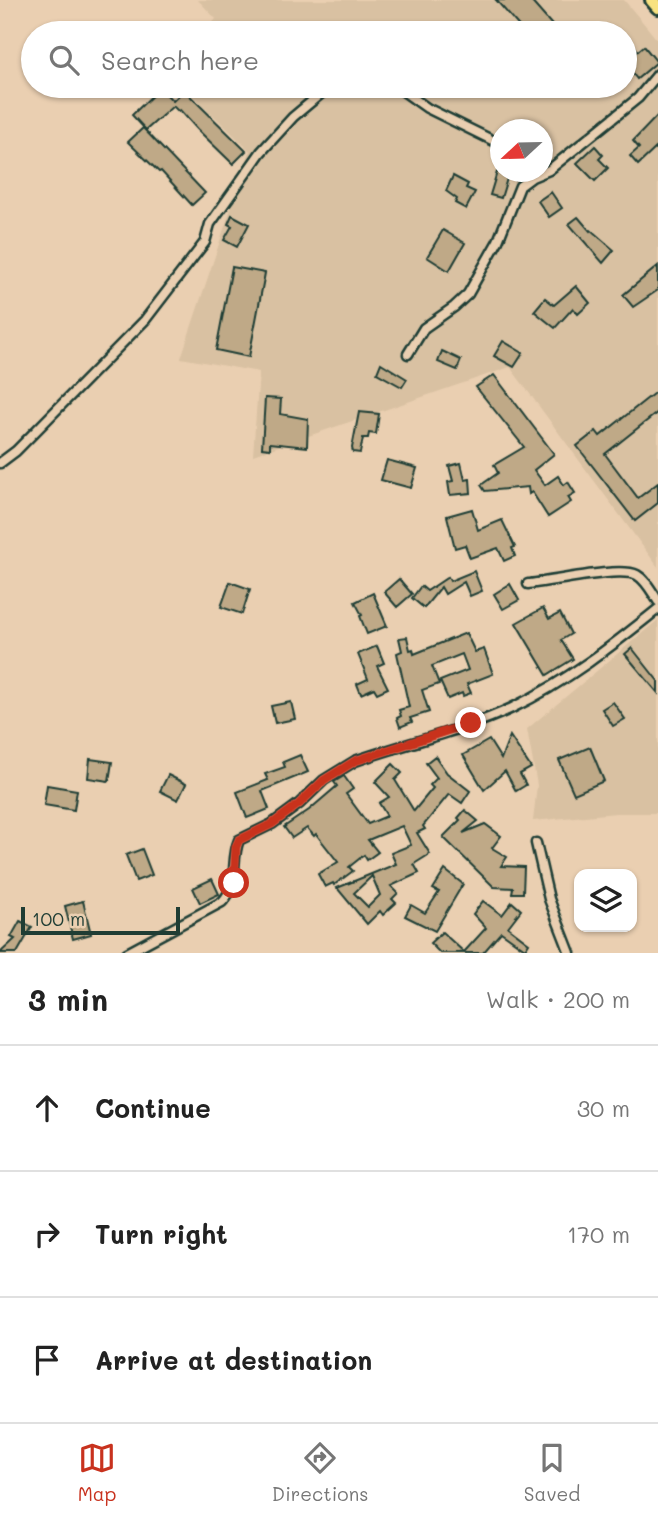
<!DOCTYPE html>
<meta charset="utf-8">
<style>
:root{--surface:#fff;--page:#f6f6f6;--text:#222;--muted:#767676;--line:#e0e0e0;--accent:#c8321e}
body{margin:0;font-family:Mali,sans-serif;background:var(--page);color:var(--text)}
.controls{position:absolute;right:21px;bottom:21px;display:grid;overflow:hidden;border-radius:14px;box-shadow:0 2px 5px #0004}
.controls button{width:63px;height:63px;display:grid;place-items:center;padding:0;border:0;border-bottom:2px solid var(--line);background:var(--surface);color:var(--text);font:35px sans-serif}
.compass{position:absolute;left:490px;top:119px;width:63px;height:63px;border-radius:50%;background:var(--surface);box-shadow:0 2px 5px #0004;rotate:248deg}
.scale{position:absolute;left:21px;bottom:18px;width:159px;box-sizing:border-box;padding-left:7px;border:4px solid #1f3d34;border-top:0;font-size:19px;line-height:24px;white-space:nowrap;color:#1f3d34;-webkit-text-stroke:5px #eacfb1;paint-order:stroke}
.stop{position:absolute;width:21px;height:21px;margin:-16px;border:5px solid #c8321e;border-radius:50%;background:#fff}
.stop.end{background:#c8321e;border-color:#fff;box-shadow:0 2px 7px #0008}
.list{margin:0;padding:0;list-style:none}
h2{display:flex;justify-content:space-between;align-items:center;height:91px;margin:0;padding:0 28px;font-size:30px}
h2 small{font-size:23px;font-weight:400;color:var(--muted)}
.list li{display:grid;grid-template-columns:46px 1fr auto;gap:21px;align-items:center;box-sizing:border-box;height:126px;padding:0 28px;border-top:2px solid var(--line)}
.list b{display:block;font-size:26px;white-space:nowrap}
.list em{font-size:23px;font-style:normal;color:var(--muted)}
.icon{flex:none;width:38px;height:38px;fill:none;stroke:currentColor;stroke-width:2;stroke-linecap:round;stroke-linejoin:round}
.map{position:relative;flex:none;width:658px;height:953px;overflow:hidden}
.search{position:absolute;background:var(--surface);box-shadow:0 2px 5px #0004;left:21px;right:21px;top:21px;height:77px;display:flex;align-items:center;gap:18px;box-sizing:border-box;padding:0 24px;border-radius:38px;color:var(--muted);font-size:26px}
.sheet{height:469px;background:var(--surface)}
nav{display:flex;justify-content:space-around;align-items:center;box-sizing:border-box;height:98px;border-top:2px solid var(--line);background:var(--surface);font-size:19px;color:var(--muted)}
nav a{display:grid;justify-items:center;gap:4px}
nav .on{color:var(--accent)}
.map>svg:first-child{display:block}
.built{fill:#d9c1a2;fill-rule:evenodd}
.building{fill:#bfa987;stroke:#1f3d34;stroke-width:2;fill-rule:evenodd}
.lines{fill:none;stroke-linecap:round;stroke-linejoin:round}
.street-casing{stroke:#1f3d34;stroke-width:13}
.primary-casing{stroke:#1f3d34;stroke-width:18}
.street{stroke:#eacfb1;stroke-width:8}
.primary{stroke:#f8e281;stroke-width:12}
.route{stroke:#c8321e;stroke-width:9}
</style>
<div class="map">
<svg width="658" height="953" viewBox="0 0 658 953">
<rect width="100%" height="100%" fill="#eacfb1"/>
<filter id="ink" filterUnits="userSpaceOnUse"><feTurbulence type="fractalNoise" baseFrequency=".0143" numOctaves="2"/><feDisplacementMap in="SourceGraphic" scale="14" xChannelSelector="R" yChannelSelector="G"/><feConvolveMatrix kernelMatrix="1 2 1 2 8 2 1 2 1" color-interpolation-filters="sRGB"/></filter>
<g filter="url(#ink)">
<g class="built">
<path d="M198 0H624L646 26 658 41V567L510 367 253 455 259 372 181 358 250 151 183 86H625V33H203L216 19ZM500 130H542V172H500Z"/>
<polygon points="658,620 658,813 616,813 533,821 537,785 527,729"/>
</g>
<g class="building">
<polygon points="496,0 530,0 559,33 534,33 528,27 523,31"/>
<polygon points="633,45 638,51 644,46 657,62 637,79 625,64 625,52"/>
<polygon points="160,88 173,101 184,90 246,151 233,164 197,129 180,110 178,111 173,106 146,130 132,115"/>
<polygon points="658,115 658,146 638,165 630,156 639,148 633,141"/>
<polygon points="143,128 205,193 192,205 161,171 159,172 128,142"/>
<polygon points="595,146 603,155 599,159 608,168 595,181 577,163"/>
<polygon points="497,172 509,172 501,198 490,195"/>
<polygon points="453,176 468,184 466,188 475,192 466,209 455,203 457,199 446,191"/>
<polygon points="551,192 562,208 549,217 538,201"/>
<polygon points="232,215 249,224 237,247 224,240 232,226 228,224"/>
<polygon points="578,217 590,231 591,230 614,250 603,263 569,224"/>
<polygon points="443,230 465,243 449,271 427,257"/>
<polygon points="658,266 658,290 633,307 623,295"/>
<polygon points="232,267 265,273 249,357 216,350"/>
<polygon points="576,286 590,303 578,314 573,308 555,328 534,311 545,298 554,305"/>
<polygon points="503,341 523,353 514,367 494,356"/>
<polygon points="442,351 461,360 457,370 438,362"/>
<polygon points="381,363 407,379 402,387 377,373"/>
<polygon points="494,375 554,454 534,470 545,485 558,476 564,485 568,482 575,493 568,497 571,502 548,517 532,492 529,494 528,487 485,491 481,485 498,473 494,465 524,447 476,387"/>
<polygon points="658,390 658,412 605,454 638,498 658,483 658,503 635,521 577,446 596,431 600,436"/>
<polygon points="265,398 281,399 280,414 308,419 307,447 270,443 270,449 262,448"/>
<polygon points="359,412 379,414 376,434 369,433 368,438 363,438 360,453 353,452 352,448"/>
<polygon points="387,460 417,468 411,488 381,480"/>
<polygon points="461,463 465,480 470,479 471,493 450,495 448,482 453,481 449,466"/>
<polygon points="472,509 478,530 502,520 515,547 512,548 515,556 504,561 498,548 470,558 465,545 455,548 447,516"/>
<polygon points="474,571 482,591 470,596 464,582 445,594 441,587 424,608 412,598 421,586 427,591 448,577 450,581"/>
<polygon points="399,579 412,594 397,607 384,592"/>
<polygon points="230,582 250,589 242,614 221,607"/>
<polygon points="510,584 519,600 503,609 494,594"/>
<polygon points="373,593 387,626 367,634 360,616 362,615 355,602"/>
<polygon points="543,608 549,619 560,613 571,634 561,640 573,659 547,675 516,623"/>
<polygon points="466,633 475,652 484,649 493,674 467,684 471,693 463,696 462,693 448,699 440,681 468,670 462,654 432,666 439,684 422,690 429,712 410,718 412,722 400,727 397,718 401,716 399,710 409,707 397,653 402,651 399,638 407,637 410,650 413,649 414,654"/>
<polygon points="377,646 384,663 377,666 388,688 377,693 374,688 361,694 357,684 368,679 358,654"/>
<polygon points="632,648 658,681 658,693 625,654"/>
<polygon points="291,702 295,719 275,723 271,706"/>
<polygon points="613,702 625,719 613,726 602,709"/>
<polygon points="510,736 531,768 520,774 526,785 516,791 505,771 484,790 463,755 489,740 501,759"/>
<polygon points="590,747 604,781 574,794 559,760"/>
<polygon points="300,755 308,772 262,791 269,809 247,818 237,792 268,780 265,774 285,767 283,762"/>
<path d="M435 756 447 773 470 791 462 803 449 794 423 826 425 829 417 833 430 854 414 864 419 873 391 886 398 893 392 899 396 903 383 915 380 911 367 924 337 888 396 864 391 853 411 845 402 826 368 840 378 852 367 860 364 855 349 867 353 871 334 885 333 883 325 887 318 874 338 862 316 834 314 836 307 828 292 838 284 827 309 810 337 786 334 782 344 776 353 789 346 794 368 824 387 816 379 803 389 797 375 782 393 764 402 773 395 780 414 811 433 788 430 785 437 778 426 763ZM372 876 380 895 368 907 354 893Z"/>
<polygon points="90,759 112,762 109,781 88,778"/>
<polygon points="168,775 186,784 178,800 160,791"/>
<polygon points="47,785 77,790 74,810 44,805"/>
<polygon points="465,810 478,821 463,833 485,824 501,836 492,848 507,857 501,866 524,867 523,893 512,893 513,888 494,887 443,837 460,820 458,818"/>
<polygon points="142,849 152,875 136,881 126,855"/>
<polygon points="445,870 463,884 435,931 405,916 411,905 425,913 439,892 433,889"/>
<polygon points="212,879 219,894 200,903 193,888"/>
<polygon points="83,901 91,934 73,939 65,906"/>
<polygon points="483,901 502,915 512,902 521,910 508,927 529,943 525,949 501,932 483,953 440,953 430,943 442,932 464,952 486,928 473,914"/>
<polygon points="20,921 32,927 17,953 0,953 15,939 11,937"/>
</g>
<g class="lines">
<g class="street-casing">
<g id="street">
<polyline points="396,86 427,108 500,144"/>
<polyline points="408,354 424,328 454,307 468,294 498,241 520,186 532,177 549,170 638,98 658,74"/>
<polyline points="0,463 16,451 145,320 205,242 210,224 261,152 293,117 330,86"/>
<path d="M528 584C551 582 620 566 637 575 646 580 652 592 658 601"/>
<polyline points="536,843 549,899 570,953"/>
<path d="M127 953 222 902C240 884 230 861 239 840L272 824 299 804 324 780 355 761C406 743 463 731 512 708 566 682 612 646 658 609"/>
</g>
</g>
<g class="primary-casing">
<polyline id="primary" points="652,0 658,7"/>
</g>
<use href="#street" class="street"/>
<use href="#primary" class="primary"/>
</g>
</g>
<g class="lines" filter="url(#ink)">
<polyline class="route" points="234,883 236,847 239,840 272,824 299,804 324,780 355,761 471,723"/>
</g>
</svg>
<div class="controls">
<button><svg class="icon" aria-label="layers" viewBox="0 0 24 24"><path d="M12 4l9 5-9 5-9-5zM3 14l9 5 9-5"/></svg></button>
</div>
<svg class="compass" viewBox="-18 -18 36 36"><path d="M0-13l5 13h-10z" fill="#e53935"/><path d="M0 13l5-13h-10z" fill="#767676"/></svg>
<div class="scale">100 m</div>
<div class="stop" style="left:234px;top:883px"></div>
<div class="stop end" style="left:471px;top:723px"></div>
<div class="search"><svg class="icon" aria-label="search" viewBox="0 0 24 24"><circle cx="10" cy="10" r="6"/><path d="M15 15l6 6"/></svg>Search here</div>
</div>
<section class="sheet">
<h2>3 min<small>Walk · 200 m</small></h2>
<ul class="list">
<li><svg class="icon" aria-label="ahead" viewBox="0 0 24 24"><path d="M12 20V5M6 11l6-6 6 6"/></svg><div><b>Continue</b></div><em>30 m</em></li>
<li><svg class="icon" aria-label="right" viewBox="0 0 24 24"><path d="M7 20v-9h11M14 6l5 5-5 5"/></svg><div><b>Turn right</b></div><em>170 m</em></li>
<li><svg class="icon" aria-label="arrive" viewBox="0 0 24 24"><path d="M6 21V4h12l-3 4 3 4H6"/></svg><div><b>Arrive at destination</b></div></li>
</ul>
</section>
<nav>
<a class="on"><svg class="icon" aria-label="map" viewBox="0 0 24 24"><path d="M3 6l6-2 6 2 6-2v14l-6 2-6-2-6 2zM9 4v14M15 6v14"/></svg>Map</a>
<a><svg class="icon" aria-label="directions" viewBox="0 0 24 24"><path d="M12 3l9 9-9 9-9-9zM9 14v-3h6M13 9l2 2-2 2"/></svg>Directions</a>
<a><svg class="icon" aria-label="saved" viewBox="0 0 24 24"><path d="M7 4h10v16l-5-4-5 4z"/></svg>Saved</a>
</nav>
